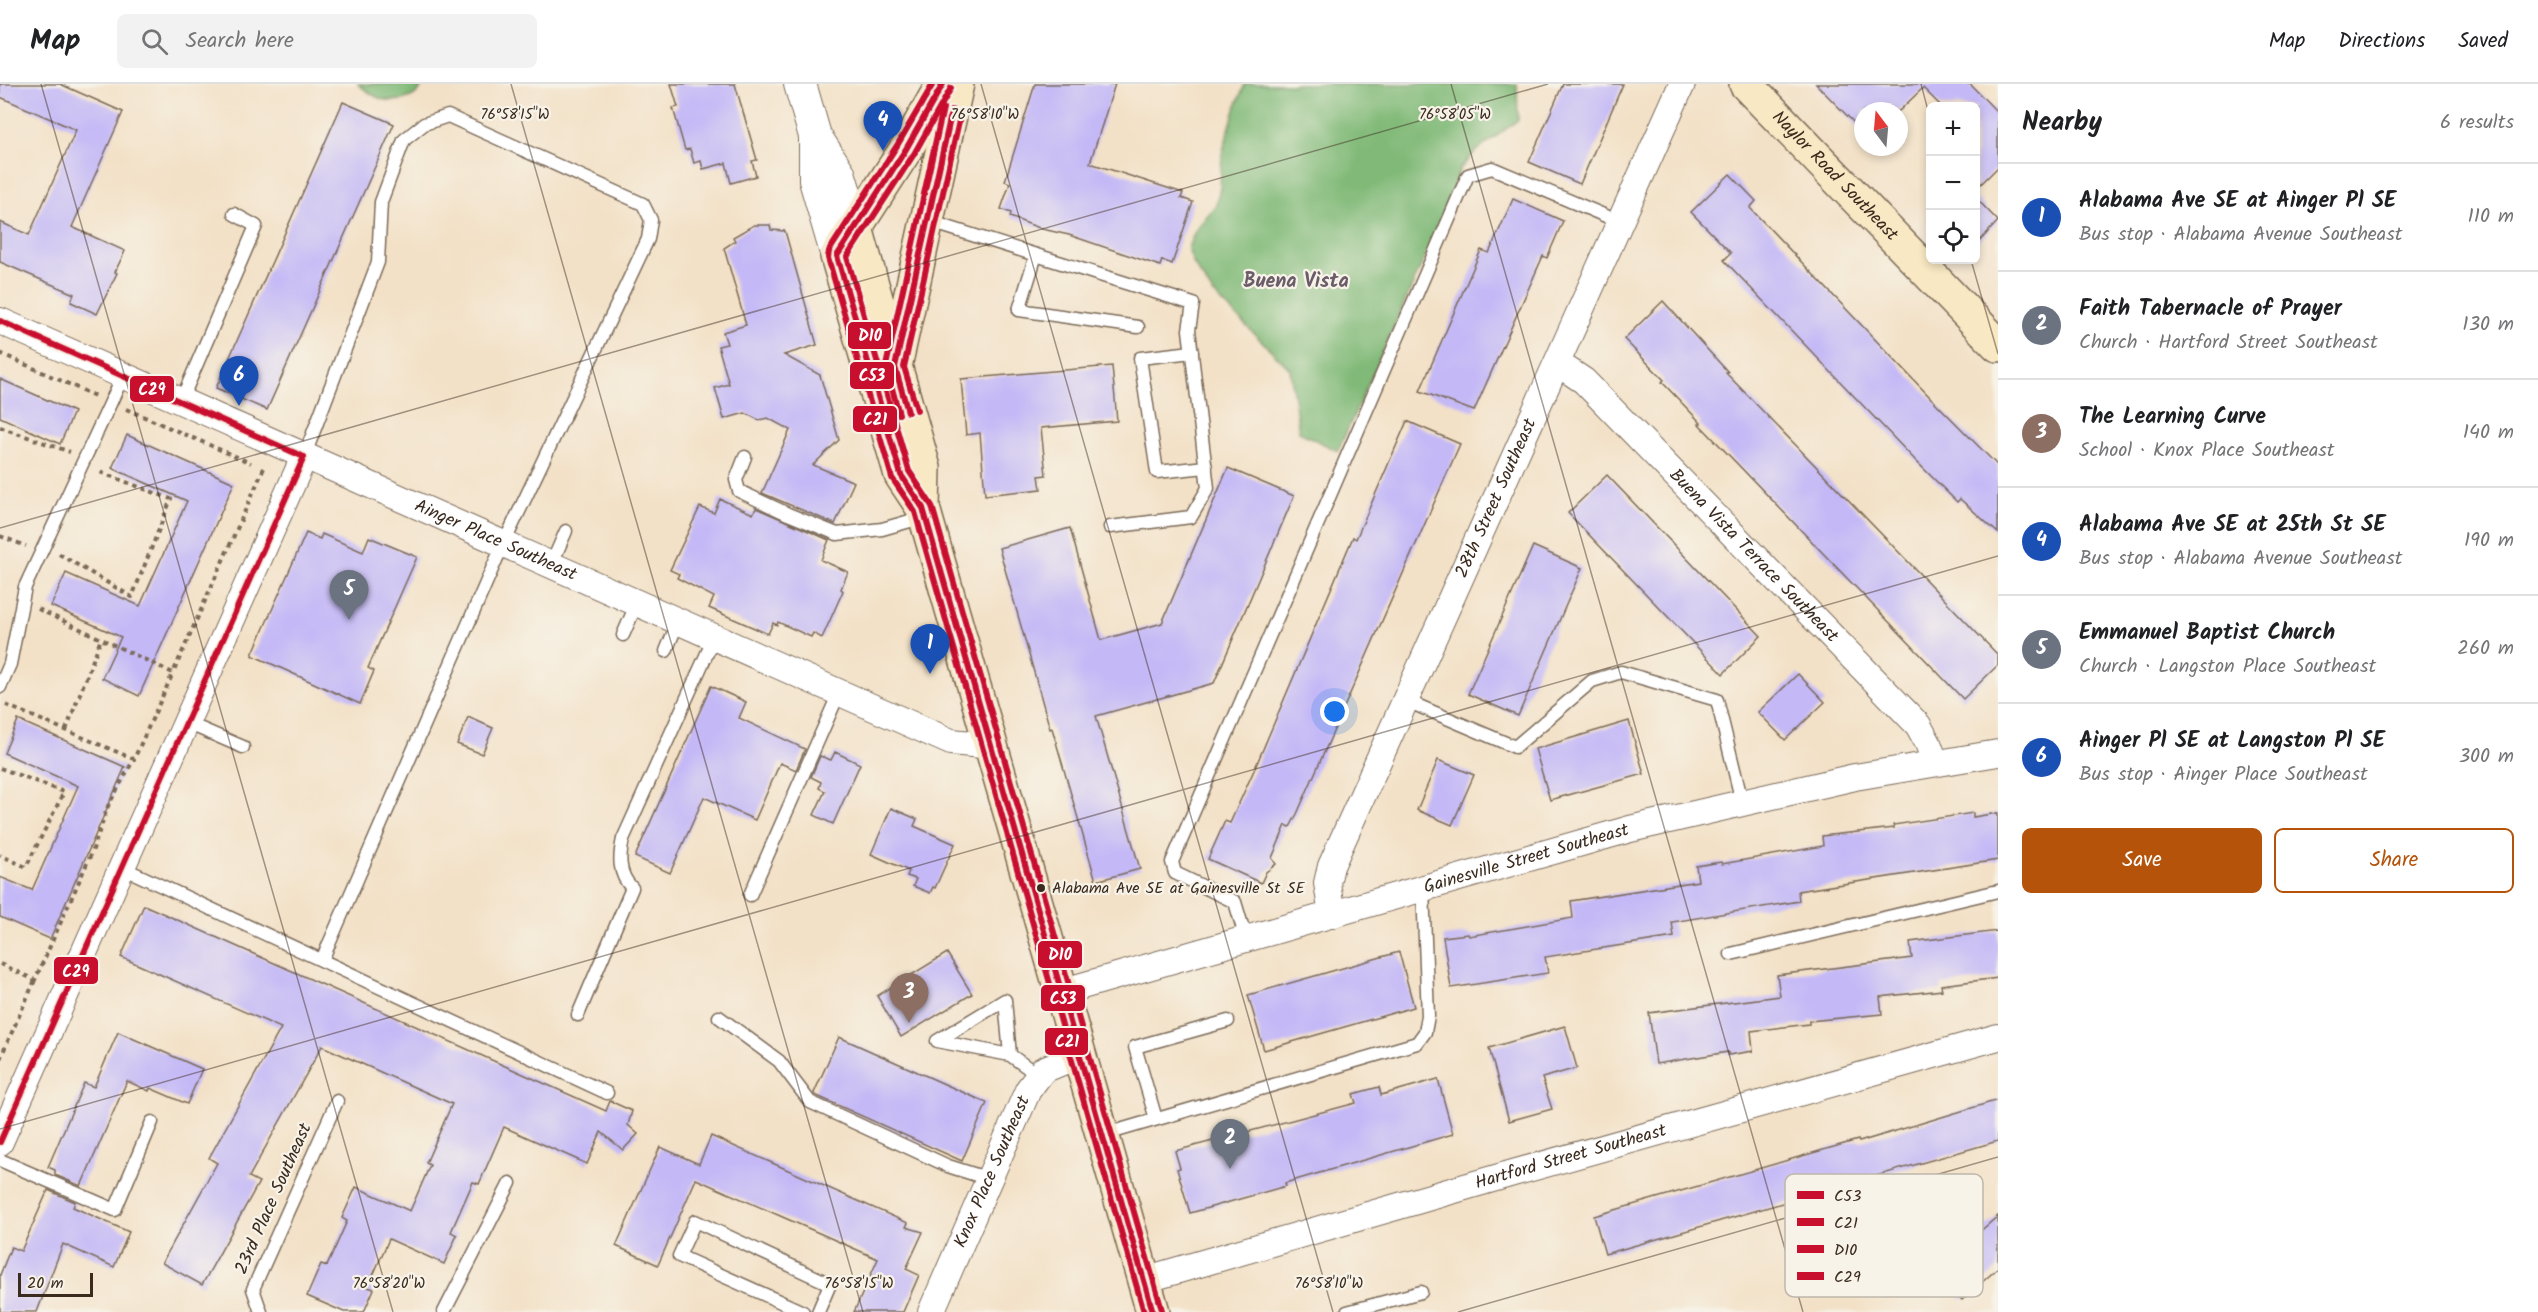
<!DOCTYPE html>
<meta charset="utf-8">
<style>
:root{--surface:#fff;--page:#f2f2f2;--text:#202124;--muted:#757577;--line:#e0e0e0;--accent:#b45309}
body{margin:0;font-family:Kalam,sans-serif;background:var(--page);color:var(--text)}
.controls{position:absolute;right:18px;top:18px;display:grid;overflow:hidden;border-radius:9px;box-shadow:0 3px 9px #0003}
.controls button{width:54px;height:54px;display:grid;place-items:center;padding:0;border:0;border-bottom:2px solid var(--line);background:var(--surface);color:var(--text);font:30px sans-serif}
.compass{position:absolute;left:1854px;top:18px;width:54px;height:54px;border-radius:50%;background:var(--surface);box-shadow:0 3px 9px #0003;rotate:344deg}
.scale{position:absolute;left:18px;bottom:15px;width:75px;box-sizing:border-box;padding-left:6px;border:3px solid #3b2a1e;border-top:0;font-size:16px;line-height:21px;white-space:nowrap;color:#3b2a1e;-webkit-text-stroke:4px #f7f3e8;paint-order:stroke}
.you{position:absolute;left:1335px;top:628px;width:21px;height:21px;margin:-15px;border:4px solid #fff;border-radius:50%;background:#1a73e8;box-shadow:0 0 0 9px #1a73e833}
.badge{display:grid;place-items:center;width:39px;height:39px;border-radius:50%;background:var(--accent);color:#fff;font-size:20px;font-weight:700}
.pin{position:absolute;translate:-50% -50px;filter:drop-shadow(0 2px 3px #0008)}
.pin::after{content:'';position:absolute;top:32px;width:21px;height:18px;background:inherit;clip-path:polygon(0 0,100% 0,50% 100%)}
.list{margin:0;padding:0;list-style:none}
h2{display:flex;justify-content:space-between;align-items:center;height:78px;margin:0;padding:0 24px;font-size:26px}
h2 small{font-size:20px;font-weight:400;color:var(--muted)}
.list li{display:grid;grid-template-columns:39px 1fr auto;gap:18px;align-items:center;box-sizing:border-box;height:108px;padding:0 24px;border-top:2px solid var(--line)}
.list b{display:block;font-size:22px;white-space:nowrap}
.list p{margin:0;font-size:20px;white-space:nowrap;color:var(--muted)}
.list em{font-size:20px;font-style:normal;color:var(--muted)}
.actions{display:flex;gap:12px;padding:18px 24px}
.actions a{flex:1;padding:14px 0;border:2px solid var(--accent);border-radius:9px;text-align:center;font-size:21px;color:var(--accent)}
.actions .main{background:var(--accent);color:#fff}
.icon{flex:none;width:33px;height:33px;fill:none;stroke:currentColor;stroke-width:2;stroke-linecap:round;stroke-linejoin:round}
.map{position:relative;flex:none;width:1998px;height:1228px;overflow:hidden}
header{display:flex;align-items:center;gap:36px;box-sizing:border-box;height:84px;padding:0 30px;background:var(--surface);border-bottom:2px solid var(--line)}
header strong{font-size:28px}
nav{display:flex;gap:33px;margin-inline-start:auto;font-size:21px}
.search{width:420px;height:54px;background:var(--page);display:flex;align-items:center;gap:15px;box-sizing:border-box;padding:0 21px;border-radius:9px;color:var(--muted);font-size:22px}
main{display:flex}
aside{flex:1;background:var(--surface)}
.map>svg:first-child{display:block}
.forest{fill:#81ba78;stroke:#5e724b;stroke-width:1.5}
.building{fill:#c4b9f6}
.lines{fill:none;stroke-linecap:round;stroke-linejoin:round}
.service-casing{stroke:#7b6a59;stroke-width:15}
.minor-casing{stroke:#7b6a59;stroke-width:28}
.tertiary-casing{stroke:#7b6a59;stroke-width:34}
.secondary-casing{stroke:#7b6a59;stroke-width:36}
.path{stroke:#7b6a59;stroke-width:4;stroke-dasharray:4.5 4.5;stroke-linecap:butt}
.service{stroke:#fff;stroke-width:12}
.minor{stroke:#fff;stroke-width:26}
.tertiary{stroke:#fff;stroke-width:32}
.secondary{stroke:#f8e8c3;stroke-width:33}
.bus-1-casing{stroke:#f7f3e8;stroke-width:10}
.bus-2-casing{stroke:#f7f3e8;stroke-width:10}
.bus-3-casing{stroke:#f7f3e8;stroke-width:10}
.bus-4-casing{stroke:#f7f3e8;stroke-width:10}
.bus-1{stroke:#c8102e;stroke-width:6}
.bus-2{stroke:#c8102e;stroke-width:6}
.bus-3{stroke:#c8102e;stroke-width:6}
.bus-4{stroke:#c8102e;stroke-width:6}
.ticks{fill:none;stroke:#3b2a1e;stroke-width:1.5;stroke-opacity:0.45}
.bus-dot{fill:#3b2a1e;stroke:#f7f3e8;stroke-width:2}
.labels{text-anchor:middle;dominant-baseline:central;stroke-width:4.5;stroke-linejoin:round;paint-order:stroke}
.bus-label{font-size:16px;fill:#3b2a1e;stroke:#f7f3e8;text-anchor:start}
.street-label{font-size:18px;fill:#3b2a1e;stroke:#f7f3e8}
.neighbourhood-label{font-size:20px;font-weight:bold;fill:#6b5c6a;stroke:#f7f3e8}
.key{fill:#f7f3e8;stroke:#bfb7ab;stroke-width:1.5}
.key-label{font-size:16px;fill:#3b2a1e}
.ticks-label{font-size:15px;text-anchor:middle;fill:#3b2a1e;stroke:#f7f3e8;stroke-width:4.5;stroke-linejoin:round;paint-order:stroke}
.line-badge{stroke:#f7f3e8;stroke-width:2}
.badge-label{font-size:16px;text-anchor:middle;font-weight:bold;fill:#fff}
</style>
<header>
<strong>Map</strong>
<div class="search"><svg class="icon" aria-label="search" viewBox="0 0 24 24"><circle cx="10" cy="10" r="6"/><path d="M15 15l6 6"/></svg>Search here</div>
<nav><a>Map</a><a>Directions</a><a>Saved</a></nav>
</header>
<main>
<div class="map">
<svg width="1998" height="1228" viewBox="0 0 1998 1228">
<rect width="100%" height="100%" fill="#f7f3e8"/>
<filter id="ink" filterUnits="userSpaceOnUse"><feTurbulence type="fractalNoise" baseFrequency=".0167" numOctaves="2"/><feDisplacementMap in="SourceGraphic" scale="12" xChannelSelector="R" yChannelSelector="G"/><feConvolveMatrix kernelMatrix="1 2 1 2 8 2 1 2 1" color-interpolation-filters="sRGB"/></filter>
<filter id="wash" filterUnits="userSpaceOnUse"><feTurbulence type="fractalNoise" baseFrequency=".008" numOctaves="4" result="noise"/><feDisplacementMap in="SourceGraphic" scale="24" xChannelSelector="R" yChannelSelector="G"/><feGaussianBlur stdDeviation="1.35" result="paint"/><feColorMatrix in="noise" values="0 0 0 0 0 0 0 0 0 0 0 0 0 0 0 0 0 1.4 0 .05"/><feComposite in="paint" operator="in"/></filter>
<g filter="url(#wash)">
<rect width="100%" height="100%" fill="#f3e1c7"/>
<g class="forest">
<path d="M358 0H423C416 18 390 20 375 12 369 9 363 4 358 0Z"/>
<polygon points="1245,0 1517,0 1518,36 1474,69 1460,85 1425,173 1338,367 1299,348 1290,285 1212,208 1193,179 1188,164 1195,147 1216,121 1220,104 1222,70 1236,22"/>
</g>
<g id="blocks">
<g class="building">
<polygon points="0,0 60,0 123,28 72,143 125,167 115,188 117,189 97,230 71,218 74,210 0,178 0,138 29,151 76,46 0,13"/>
<polygon points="671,0 735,0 757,76 752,77 756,92 731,99 726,79 703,85 701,77 694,79 690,65 685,66 673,24 678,23"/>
<polygon points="1035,0 1115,0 1090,79 1183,109 1181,114 1193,118 1172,180 1162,176 1160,182 1069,151 1042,145 1010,133 1011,129 1001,125 1010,99 1005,97"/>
<polygon points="1563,0 1623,0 1580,100 1529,78"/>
<polygon points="1816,0 1970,0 1998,29 1998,83 1976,105 1976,22 1941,22 1923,4 1899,27 1863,27 1863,48"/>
<polygon points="343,18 394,40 267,326 216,304"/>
<polygon points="1730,90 1756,117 1750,124 1927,310 1998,382 1998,449 1960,415 1957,418 1915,376 1724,176 1731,169 1691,128"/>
<polygon points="1976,114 1998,137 1976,161"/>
<polygon points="1513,115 1563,137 1547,174 1543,172 1474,327 1420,307 1481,166 1489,169"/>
<polygon points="754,141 770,141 771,146 785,147 817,261 784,271 820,291 839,356 813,381 854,398 835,440 762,409 790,346 768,334 759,336 745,329 724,335 715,304 729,300 718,262 727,260 723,248 746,241 724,164 735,157 733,153"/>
<polygon points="1663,217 1728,288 1726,289 1998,571 1998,581 1963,615 1699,340 1701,339 1662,298 1664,296 1624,255"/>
<polygon points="1112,282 1117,337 1041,344 1046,391 1039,392 1041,405 985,411 980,349 966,351 961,295"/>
<polygon points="0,295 74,328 60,360 0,333"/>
<polygon points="1407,337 1460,360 1297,730 1290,743 1286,741 1272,774 1276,780 1266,788 1261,799 1208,775 1225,737 1230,739 1255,684 1353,453 1356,455"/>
<polygon points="127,351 234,399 139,612 102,594 121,553 51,522 66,489 140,522 187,417 112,384"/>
<polygon points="1228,384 1294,412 1214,599 1096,632 1140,785 1096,797 1052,644 1050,645 999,464 1070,444 1101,556 1162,539"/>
<polygon points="1607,391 1761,552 1723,590 1568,429"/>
<polygon points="720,415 753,430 756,424 829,456 821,476 848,488 841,505 843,507 822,554 813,549 811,553 778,538 777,541 773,539 768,550 709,524 714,513 677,494 679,490 670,486 700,423 714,429"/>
<polygon points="306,449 320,455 322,450 363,468 369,453 417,473 368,584 374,587 360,620 252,571"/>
<polygon points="1533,462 1582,484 1518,632 1468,610"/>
<polygon points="1798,590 1825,618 1785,656 1758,628"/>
<polygon points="711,602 746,618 739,634 805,665 796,686 780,679 755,736 704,713 670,789 635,773"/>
<polygon points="468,633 493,644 482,670 457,660"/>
<polygon points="18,636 125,683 50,855 0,833 0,793 32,806 78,702 4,669"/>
<polygon points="1629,637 1644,690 1550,716 1535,665"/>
<polygon points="835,668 860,680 833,740 814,731 825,707 819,704 821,698 811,693 820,672 831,676"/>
<polygon points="1438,676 1474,691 1452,741 1417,726"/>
<polygon points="891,724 917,735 914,742 955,760 935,804 933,803 930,809 913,802 916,795 907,792 909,787 871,770"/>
<polygon points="1973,729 1973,733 1998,729 1998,776 1798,807 1799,817 1672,838 1674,853 1545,873 1548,889 1451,904 1443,853 1468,850 1469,852 1573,834 1571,817 1698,797 1696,782 1721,778 1722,780 1823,762 1822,752 1894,744 1893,741"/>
<polygon points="144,821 606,1027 610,1017 632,1027 628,1041 638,1050 623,1066 601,1048 587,1080 504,1043 479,1100 473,1098 451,1148 457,1151 444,1180 389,1155 368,1203 374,1205 364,1228 344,1228 307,1212 321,1180 327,1182 347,1137 342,1134 356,1103 410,1127 430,1081 426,1079 452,1020 322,962 249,1093 259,1098 202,1201 162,1179 217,1079 209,1074 281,944 121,873"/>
<polygon points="1998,847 1998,894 1941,901 1942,906 1880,913 1882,930 1809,937 1809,940 1751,947 1753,967 1728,971 1728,968 1656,980 1649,929 1780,912 1777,891 1912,874 1910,858"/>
<polygon points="1399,868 1414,923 1264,966 1248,911"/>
<polygon points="947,869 972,910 901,953 877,912"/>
<polygon points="1565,942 1577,984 1542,994 1552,1025 1509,1037 1489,964"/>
<polygon points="118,948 202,985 187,1020 150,1004 149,1007 127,997 81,1102 55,1091 55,1086 48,1083 84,999 94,1003"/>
<polygon points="839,953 987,1019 962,1077 815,1011 814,1009"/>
<polygon points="1438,995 1453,1050 1285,1099 1286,1102 1190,1129 1177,1085 1180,1084 1175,1067 1356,1019 1353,1010 1379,1003 1381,1011"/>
<polygon points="1998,1016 1998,1057 1605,1170 1594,1132 1858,1056 1859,1058"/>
<polygon points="711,1052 908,1139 906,1143 923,1148 906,1185 919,1191 903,1228 854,1228 878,1175 696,1095 658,1181 616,1162 660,1063 699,1080"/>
<polygon points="48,1106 75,1118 73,1123 129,1148 114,1183 63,1160 37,1228 0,1228 0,1191 11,1163 21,1167"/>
<polygon points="1998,1132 1998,1184 1962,1216 1935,1186"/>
</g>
</g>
</g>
<g filter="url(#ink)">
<use href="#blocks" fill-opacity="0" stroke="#7b6a59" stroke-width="1.5"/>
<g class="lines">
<g class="service-casing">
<g id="service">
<polyline points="928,137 1036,171 1019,226 1138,243"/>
<polyline points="1036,171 1193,220 1189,246 1208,404 1191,433 1110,443"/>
<polyline points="1192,268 1140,274 1157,388 1206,383"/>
<polyline points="181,317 256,142 234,130"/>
<polyline points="304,373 378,178 381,118 404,56 424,40 448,32 643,120 651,136 648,155 496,476 322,876"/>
<polyline points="745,373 736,396 739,407 788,430 837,450 882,445 924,433"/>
<polyline points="551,481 566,447"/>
<polyline points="623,551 637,519"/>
<polyline points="666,567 678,538"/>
<polyline points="0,603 10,580 25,503 123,292"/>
<polyline points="1407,617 1515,663 1592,597 1621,588 1717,616 1742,718"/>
<polyline points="185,638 243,663"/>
<polyline points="121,783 607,1009"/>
<polyline points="750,811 839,609"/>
<polyline points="1246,855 1235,818 1175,789 1172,778 1468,91 1492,84 1620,138"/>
<polyline points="1731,870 1998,807"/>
<path d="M578 931 632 804C618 790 619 773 623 755L714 554"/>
<polyline points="719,933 779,977 810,1018 948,1082 989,1095"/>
<polyline points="1010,971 1005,916 937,957 1010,971 1038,991"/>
<polyline points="1156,1035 1135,963 1228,937"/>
<polyline points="1103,1051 1417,959 1425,948 1428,932 1423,805"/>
<polyline points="0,1076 115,1126 152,1038"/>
<polyline points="261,1228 253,1205 337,1017"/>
<polyline points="444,1228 510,1099"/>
<polyline points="803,1228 679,1172 695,1137 830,1200 818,1228"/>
<polyline points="1347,1228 1421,1208"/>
</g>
</g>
<g class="minor-casing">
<g id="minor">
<path id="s1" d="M0 237 951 658 993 662"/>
<path id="s2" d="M1557 279 1584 297 1918 641 1928 659 1935 678"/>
<path id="s3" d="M1332 831 1327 799 1331 782 1682 0"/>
<path id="s4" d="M1061 908 1630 745 1855 693 1998 669"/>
<polyline points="0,1058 304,373"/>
<path id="s5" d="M1144 1196 1513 1089 1998 953"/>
<path id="s6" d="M931 1228 1028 1006 1043 986 1079 971"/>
</g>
</g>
<g class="tertiary-casing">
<g id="tertiary">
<polyline points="800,0 815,52 815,96 837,172"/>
<polyline points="815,52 839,89 856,144"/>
</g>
</g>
<g class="secondary-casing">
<g id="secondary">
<path id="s7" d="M1746 0 1998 261"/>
<polyline points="856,144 924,384 923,424 1153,1228"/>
<polyline points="896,278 957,0"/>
<polyline points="923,424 901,391 837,172 906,65 943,0"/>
</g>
</g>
<g class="path">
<polyline points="0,269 95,312"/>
<polyline points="126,325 251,379"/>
<polyline points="0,343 70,368"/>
<polyline points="0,452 26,462"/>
<polyline points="59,470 132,513 171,415 97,387"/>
<polyline points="38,525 173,589 264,384 261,383"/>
<polyline points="6,621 134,675 173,589"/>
<polyline points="66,646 101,555"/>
<polyline points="0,684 64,708 26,783 0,771"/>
<polyline points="0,880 35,896 92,768 108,722 134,675"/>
<polyline points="0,975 35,896"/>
</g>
<use href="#service" class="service"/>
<use href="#minor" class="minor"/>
<use href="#tertiary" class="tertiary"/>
<use href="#secondary" class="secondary"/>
<g class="bus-1-casing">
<g id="bus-1">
<polyline points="943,0 906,65 837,172 901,391 923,424 1153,1228"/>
<polyline points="908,328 895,283 952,26"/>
</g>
</g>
<g class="bus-2-casing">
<g id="bus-2">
<polyline points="933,0 898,60 829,167 828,174 892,394 915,428 1144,1228"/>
<polyline points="917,326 904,283 961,28"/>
</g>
</g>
<g class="bus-3-casing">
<g id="bus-3">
<polyline points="951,4 914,70 847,173 909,387 932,422 1162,1226"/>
<polyline points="899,330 886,282 943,24"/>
</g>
</g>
<g class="bus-4-casing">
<g id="bus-4">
<polyline points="0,237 304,373"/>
<polyline points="0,1058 304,373"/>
</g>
</g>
<use href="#bus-1" class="bus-1"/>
<use href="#bus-2" class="bus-2"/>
<use href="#bus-3" class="bus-3"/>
<use href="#bus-4" class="bus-4"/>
</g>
</g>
<path class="ticks" d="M41 0 393 1228M511 0 863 1228M981 0 1333 1228M1451 0 1803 1228M1921 0 1930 34M1971 176 1998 270M0 444 1548 0M0 1045 1998 472M1458 1228 1998 1073"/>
<circle class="bus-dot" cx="1041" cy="804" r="5"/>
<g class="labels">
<g class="bus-label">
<text x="1052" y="804">Alabama Ave SE at Gainesville St SE</text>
</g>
<g class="street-label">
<text stroke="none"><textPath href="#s7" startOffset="128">Naylor Road Southeast</textPath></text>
<text stroke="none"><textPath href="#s3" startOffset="453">28th Street Southeast</textPath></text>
<text stroke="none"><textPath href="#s1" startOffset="542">Ainger Place Southeast</textPath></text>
<text stroke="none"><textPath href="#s2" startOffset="276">Buena Vista Terrace Southeast</textPath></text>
<text stroke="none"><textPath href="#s4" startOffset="484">Gainesville Street Southeast</textPath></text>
<text stroke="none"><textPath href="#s5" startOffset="444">Hartford Street Southeast</textPath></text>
<text stroke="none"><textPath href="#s6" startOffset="153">Knox Place Southeast</textPath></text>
<text transform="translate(274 1115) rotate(-66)">23rd Place Southeast</text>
</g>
<g class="neighbourhood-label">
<text x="1296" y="198">Buena Vista</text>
</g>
</g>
<rect x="1785" y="1090" width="198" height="123" rx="9" class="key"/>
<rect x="1797" y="1107" width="27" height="8" fill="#c8102e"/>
<rect x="1797" y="1134" width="27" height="8" fill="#c8102e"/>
<rect x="1797" y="1161" width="27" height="8" fill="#c8102e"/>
<rect x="1797" y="1188" width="27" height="8" fill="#c8102e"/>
<g class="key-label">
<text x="1834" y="1117">C53</text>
<text x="1834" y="1144">C21</text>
<text x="1834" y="1171">D10</text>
<text x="1834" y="1198">C29</text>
</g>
<g class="ticks-label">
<text x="515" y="35">76°58'15"W</text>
<text x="985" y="35">76°58'10"W</text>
<text x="1455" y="35">76°58'05"W</text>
<text x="389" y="1204">76°58'20"W</text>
<text x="859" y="1204">76°58'15"W</text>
<text x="1329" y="1204">76°58'10"W</text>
</g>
<g class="line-badge">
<rect x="847" y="237" width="45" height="29" rx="6" fill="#c8102e"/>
<rect x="849" y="277" width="46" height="29" rx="6" fill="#c8102e"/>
<rect x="129" y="291" width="46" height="28" rx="6" fill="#c8102e"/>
<rect x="852" y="321" width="46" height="28" rx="6" fill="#c8102e"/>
<rect x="1037" y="856" width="46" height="29" rx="6" fill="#c8102e"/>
<rect x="53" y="872" width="46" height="29" rx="6" fill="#c8102e"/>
<rect x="1040" y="900" width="46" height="28" rx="6" fill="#c8102e"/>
<rect x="1044" y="943" width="45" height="29" rx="6" fill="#c8102e"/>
</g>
<g class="badge-label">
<text x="870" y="257">D10</text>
<text x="872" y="297">C53</text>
<text x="152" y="311">C29</text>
<text x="875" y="341">C21</text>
<text x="1060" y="876">D10</text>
<text x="76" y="893">C29</text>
<text x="1063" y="920">C53</text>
<text x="1067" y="963">C21</text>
</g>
</svg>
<div class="controls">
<button>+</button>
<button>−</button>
<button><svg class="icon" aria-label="locate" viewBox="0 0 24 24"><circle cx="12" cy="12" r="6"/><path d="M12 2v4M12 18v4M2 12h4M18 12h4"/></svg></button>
</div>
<svg class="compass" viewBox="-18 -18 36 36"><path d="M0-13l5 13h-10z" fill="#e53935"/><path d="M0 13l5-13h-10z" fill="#757577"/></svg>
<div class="scale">20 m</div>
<div class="you"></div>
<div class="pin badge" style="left:930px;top:590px;background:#1a4fb4">1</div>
<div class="pin badge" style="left:1230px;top:1085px;background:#6b7280">2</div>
<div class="pin badge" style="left:909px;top:939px;background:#8d6e63">3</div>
<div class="pin badge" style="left:883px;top:67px;background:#1a4fb4">4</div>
<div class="pin badge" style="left:349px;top:536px;background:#6b7280">5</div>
<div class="pin badge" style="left:239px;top:322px;background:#1a4fb4">6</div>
</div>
<aside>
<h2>Nearby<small>6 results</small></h2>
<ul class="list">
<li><span class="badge" style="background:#1a4fb4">1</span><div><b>Alabama Ave SE at Ainger Pl SE</b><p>Bus stop · Alabama Avenue Southeast</p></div><em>110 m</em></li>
<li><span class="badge" style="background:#6b7280">2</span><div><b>Faith Tabernacle of Prayer</b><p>Church · Hartford Street Southeast</p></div><em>130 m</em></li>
<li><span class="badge" style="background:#8d6e63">3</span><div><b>The Learning Curve</b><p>School · Knox Place Southeast</p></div><em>140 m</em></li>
<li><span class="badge" style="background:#1a4fb4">4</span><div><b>Alabama Ave SE at 25th St SE</b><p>Bus stop · Alabama Avenue Southeast</p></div><em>190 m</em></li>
<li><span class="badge" style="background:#6b7280">5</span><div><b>Emmanuel Baptist Church</b><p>Church · Langston Place Southeast</p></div><em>260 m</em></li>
<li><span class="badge" style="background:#1a4fb4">6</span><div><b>Ainger Pl SE at Langston Pl SE</b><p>Bus stop · Ainger Place Southeast</p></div><em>300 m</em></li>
</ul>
<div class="actions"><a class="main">Save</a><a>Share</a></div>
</aside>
</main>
